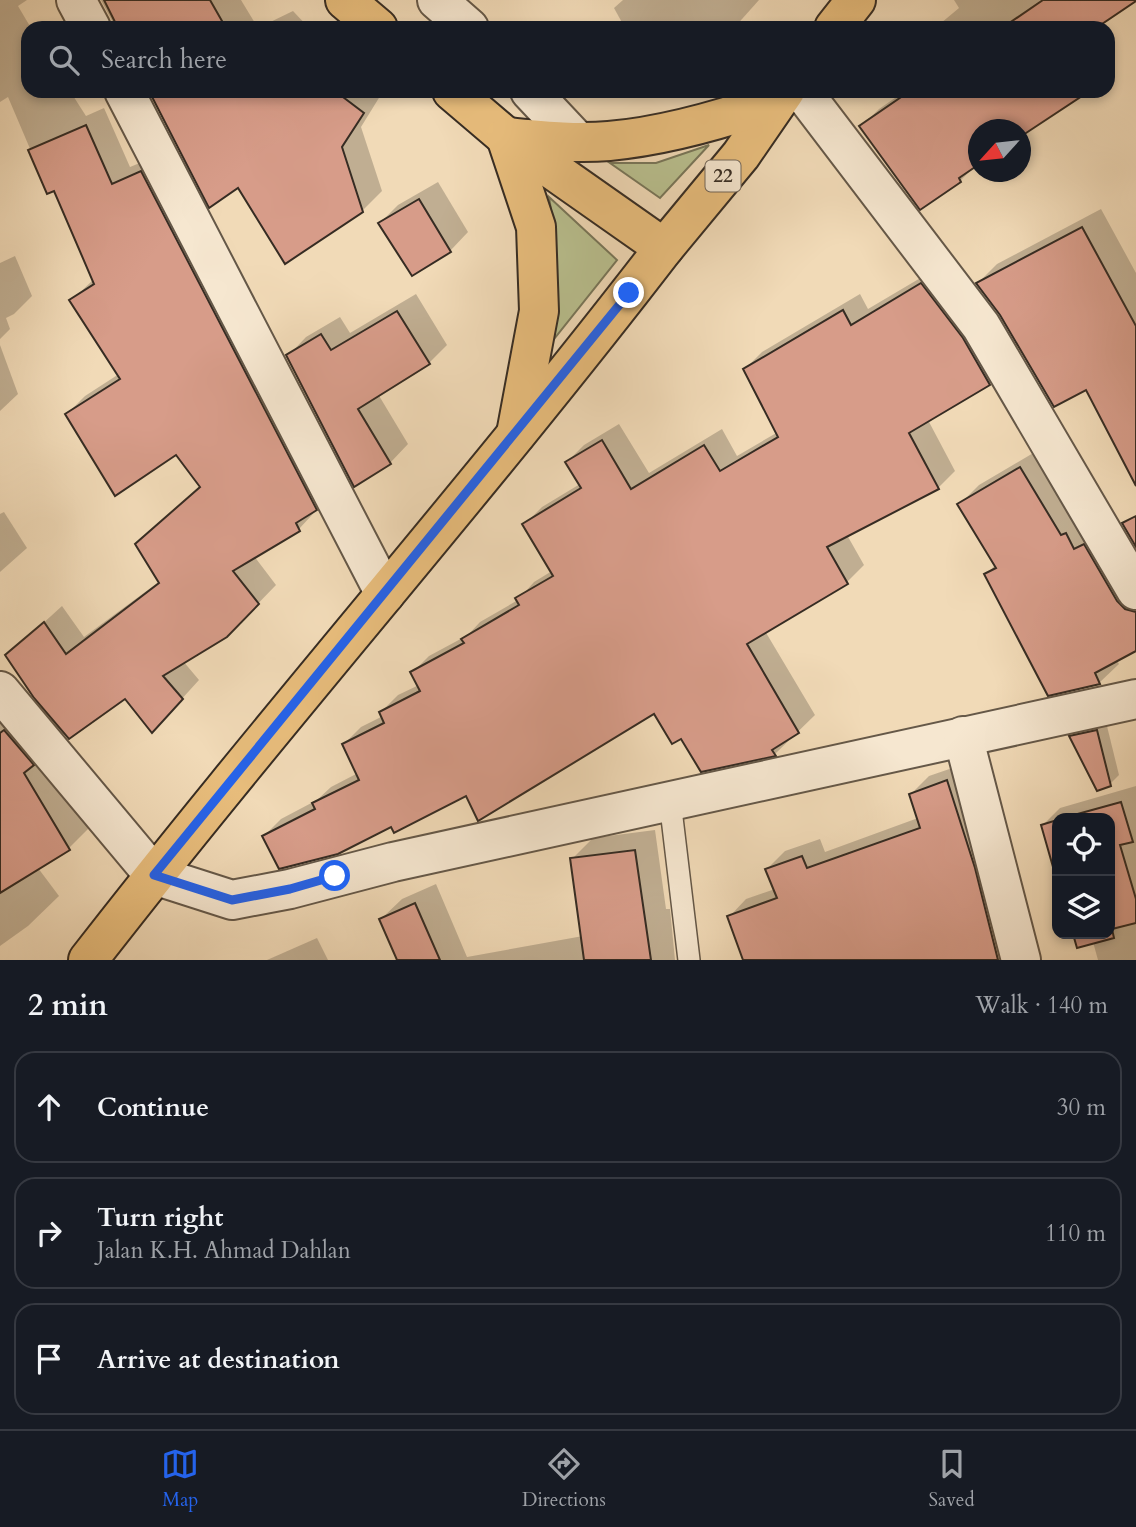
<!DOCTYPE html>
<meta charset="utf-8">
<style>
:root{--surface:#171b24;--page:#242831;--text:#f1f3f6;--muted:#9ea1a6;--line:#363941;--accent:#2563eb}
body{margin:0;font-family:Cardo,serif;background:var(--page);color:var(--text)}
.controls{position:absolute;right:21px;bottom:21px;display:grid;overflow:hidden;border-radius:14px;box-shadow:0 4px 10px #0003}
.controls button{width:63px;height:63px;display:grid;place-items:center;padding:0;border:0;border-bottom:2px solid var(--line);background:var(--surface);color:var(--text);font:35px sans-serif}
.compass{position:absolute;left:968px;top:119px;width:63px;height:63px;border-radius:50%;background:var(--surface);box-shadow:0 4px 10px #0003;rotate:243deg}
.stop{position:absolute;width:21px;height:21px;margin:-16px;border:5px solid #2563eb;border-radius:50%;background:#fff}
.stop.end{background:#2563eb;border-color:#fff;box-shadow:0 2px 7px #0008}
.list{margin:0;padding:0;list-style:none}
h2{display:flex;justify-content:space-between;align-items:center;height:91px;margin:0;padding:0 28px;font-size:30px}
h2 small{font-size:23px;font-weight:400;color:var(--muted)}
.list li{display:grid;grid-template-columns:46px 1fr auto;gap:21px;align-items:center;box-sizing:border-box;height:112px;margin:0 14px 14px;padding:0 14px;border:2px solid var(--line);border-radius:21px}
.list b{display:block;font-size:26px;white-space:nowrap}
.list p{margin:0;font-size:23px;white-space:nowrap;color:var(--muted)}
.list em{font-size:23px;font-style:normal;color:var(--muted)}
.icon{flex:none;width:38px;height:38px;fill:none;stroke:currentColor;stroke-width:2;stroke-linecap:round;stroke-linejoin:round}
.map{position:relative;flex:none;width:1136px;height:960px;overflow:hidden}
.search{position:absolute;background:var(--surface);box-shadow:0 4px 10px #0003;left:21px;right:21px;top:21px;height:77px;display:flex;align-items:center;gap:18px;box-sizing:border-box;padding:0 24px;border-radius:21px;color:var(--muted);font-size:26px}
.sheet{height:469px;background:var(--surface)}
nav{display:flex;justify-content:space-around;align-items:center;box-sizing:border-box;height:98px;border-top:2px solid var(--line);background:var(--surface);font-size:19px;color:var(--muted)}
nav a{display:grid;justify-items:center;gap:4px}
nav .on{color:var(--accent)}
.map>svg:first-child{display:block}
.green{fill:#b9c08f;stroke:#787659;stroke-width:2}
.shadow{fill:#0003}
.building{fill:#d79c89;stroke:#362c23;stroke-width:2}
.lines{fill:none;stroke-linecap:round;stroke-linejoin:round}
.lane-casing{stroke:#655848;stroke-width:24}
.street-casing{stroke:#655848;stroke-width:42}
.primary-casing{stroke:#362c23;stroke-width:42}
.highway-casing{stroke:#362c23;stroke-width:42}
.lane{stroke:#f6e7d0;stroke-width:21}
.street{stroke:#f6e7d0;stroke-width:38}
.primary{stroke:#e8bd7c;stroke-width:38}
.highway{stroke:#e8bd7c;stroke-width:38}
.route{stroke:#2563eb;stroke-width:9}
.labels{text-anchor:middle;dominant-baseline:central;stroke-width:6;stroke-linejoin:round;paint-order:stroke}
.shield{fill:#f6e7d0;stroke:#706457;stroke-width:2}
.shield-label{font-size:19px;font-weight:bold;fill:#362c23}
</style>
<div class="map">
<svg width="1136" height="960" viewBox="0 0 1136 960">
<rect width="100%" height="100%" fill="#f1dab7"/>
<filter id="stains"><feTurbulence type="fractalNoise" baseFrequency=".00286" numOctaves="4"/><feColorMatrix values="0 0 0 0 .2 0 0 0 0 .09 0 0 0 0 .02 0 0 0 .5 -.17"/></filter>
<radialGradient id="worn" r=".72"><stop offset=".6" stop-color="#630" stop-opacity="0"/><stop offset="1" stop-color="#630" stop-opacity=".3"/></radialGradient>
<g class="green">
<polygon points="709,145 660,198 610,163 656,163"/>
<path d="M549 197 617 260 554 339C558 291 557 244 549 197Z"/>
</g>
<g class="shadow">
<polygon points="0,0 27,0 18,6 31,28 28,28 28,91 70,91 86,116 104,108 130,167 159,155 334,491 299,529 254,556 276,585 245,617 183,661 199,680 169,713 125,696 65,732 54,743 99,818 69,848 38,868 59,896 28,926 0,946 0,723 38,700 7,656 62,606 84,637 160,581 137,544 201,486 176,453 67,414 85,396 119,374 71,301 94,279 55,188 48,191 8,97 0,102"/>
<polygon points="101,0 241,0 258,28 116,28"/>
<polygon points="623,0 759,0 734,28 625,28 614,8"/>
<polygon points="954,0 1134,0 1093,28 935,28 959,8"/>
<polygon points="293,11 309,28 258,28"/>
<polygon points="149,91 378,91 382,93 361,127 382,191 362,211 239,186"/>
<polygon points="905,91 1086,91 1020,130 978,130 978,163 960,181 862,126 879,109"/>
<polygon points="438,182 468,232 450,251 412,274 380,223 398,205"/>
<polygon points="1101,209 1136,273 1136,482 1087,388 1000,312 978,283 997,264"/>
<polygon points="15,256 32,296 14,314 6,318 10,329 0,339 0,263"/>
<polygon points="939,267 1006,366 989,383 928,420 955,471 938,488 847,535 864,565 847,582 765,631 815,715 775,754 702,770 682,736 655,711 392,825 264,836 281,819 317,800 331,787 358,773 344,744 361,727 383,716 381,712 398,695 419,685 412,673 429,656 468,635 480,622 518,600 534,582 552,571 525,524 542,507 580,484 567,462 584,445 619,424 649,473 722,429 737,456 778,432 745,369 762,352 860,294 868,309"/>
<polygon points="416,294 447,345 429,363 378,394 408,444 390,463 288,356 306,337 340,317 350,333"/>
<polygon points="0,345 18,394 0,411"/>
<polygon points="1040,449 1136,581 1136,649 1116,659 1119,664 1099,683 986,575 996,564 959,505 979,485"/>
<polygon points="4,512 27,548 0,572 0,514"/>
<polygon points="1106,722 1119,775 1110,784 1071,737 1080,728"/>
<polygon points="964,764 1026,960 745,960 729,917 746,899 775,889 767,869 785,851 820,839 825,852 918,818 911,794 929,776"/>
<polygon points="1136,786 1136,960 1098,960 1093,942 1078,946 1074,934 1110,934 1110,818 1057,818 1057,874 1043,825 1060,808"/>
<polygon points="655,830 666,909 670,909 675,960 399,960 381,919 402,899 436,884 467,957 583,936 572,859 593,838"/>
<polygon points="317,938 328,960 267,960"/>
</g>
<g class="building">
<polygon points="104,0 210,0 226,28 118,28"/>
<polygon points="1043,0 1136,0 1136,1 1096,28 1002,28"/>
<polygon points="149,91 335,91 364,113 342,147 363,212 285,264 238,188 209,208"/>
<polygon points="910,91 1087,91 1088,92 1020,137 1020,130 978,130 978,165 959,178 961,182 920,210 859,126"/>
<polygon points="86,125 112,184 141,171 317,510 296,523 300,531 233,571 259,604 227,637 163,676 183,699 152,733 125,699 69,739 34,698 5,655 44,622 66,654 159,583 135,544 200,487 176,455 115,496 65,414 120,379 69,300 94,284 54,191 47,194 28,150"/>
<polygon points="419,199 451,252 412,276 378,223"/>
<polygon points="1082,227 1136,326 1136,486 1086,390 1054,407 1000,315 976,283"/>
<polygon points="921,283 963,338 990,385 909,433 939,489 827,547 848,584 747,644 799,733 772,750 776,756 701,772 681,739 672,744 654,714 478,821 466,796 394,833 391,827 338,854 279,869 262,836 315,809 312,803 359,780 342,744 384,723 379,712 420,691 410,672 464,643 461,639 519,605 515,598 553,576 522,524 581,488 565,462 602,440 631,489 704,445 720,471 778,437 743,369 843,310 851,325"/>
<polygon points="397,311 430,364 358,409 391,464 354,487 286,355 321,334 331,350"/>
<polygon points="1020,467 1061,535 1066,533 1074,549 1084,544 1117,601 1125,609 1136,612 1136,651 1095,673 1100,684 1048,696 984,574 996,568 957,504"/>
<polygon points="1136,516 1136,547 1122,523"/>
<polygon points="4,730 34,765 24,773 70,850 0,893 0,733"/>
<polygon points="1097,730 1111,786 1097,791 1069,736"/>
<polygon points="947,780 975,868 998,960 743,960 727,916 777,898 765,869 802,856 807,868 920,828 909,794"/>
<polygon points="1121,802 1133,842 1120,845 1136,899 1136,923 1112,929 1114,938 1077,948 1073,934 1110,934 1110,818 1063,818"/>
<polygon points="1057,820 1057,881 1041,825"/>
<polygon points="635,850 651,960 584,960 570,858"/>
<polygon points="415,903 440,960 397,960 379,919"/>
</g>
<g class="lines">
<g class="lane-casing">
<polyline id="lane" points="670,801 689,960"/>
</g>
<g class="street-casing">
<g id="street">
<polyline points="76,0 91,28"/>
<polyline points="437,0 469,28"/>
<polyline points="124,91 385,594"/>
<polyline points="530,91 577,141"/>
<polyline points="802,91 981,326 1136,590"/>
<polyline points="0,691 154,875 232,900 290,889 393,862 1136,699"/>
<polyline points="963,736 1021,960"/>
</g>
</g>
<g class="primary-casing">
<path id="primary" d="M88 960C275 719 478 490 664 248"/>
</g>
<g class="highway-casing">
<g id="highway">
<polyline points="345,0 378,28"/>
<polyline points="834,28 856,0"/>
<polyline points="452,91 506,137 664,248 741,155 785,91"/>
<polyline points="506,137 536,227 539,311 516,434"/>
<path d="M506 137C539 140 575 144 609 141 666 136 724 119 778 100"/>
</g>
</g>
<use href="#lane" class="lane"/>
<use href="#street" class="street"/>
<use href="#primary" class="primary"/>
<use href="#highway" class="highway"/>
</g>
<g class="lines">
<polyline class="route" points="335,876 290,889 232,900 154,875 629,293"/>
</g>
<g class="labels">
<rect class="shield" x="705.5" y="160.5" width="35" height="31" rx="5"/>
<g class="shield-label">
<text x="723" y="176">22</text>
</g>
</g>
<rect width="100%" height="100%" filter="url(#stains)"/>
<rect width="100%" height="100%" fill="url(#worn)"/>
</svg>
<div class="controls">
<button><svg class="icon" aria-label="locate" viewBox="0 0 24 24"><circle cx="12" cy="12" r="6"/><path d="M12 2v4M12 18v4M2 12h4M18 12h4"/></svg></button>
<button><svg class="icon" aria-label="layers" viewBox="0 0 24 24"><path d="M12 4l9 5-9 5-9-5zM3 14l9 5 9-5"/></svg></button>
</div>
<svg class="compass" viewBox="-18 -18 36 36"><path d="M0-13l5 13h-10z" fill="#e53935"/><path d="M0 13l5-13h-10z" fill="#9ea1a6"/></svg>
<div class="stop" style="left:335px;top:876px"></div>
<div class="stop end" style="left:629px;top:293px"></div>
<div class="search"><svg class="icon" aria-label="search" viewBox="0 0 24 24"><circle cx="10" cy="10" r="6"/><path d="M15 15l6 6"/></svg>Search here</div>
</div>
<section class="sheet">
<h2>2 min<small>Walk · 140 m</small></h2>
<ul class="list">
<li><svg class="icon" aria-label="ahead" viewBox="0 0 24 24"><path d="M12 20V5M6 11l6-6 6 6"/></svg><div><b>Continue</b></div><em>30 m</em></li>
<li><svg class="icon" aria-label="right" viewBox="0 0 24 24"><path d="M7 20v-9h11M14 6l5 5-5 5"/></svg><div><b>Turn right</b><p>Jalan K.H. Ahmad Dahlan</p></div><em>110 m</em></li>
<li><svg class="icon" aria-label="arrive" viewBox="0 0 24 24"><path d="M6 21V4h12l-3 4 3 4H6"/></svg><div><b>Arrive at destination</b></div></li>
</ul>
</section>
<nav>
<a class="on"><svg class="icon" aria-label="map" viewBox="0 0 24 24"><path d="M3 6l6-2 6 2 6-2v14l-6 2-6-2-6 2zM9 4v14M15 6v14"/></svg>Map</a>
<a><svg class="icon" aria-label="directions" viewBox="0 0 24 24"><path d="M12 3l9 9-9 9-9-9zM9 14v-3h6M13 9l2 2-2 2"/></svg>Directions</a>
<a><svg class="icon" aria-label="saved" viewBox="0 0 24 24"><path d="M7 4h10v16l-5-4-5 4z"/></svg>Saved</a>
</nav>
